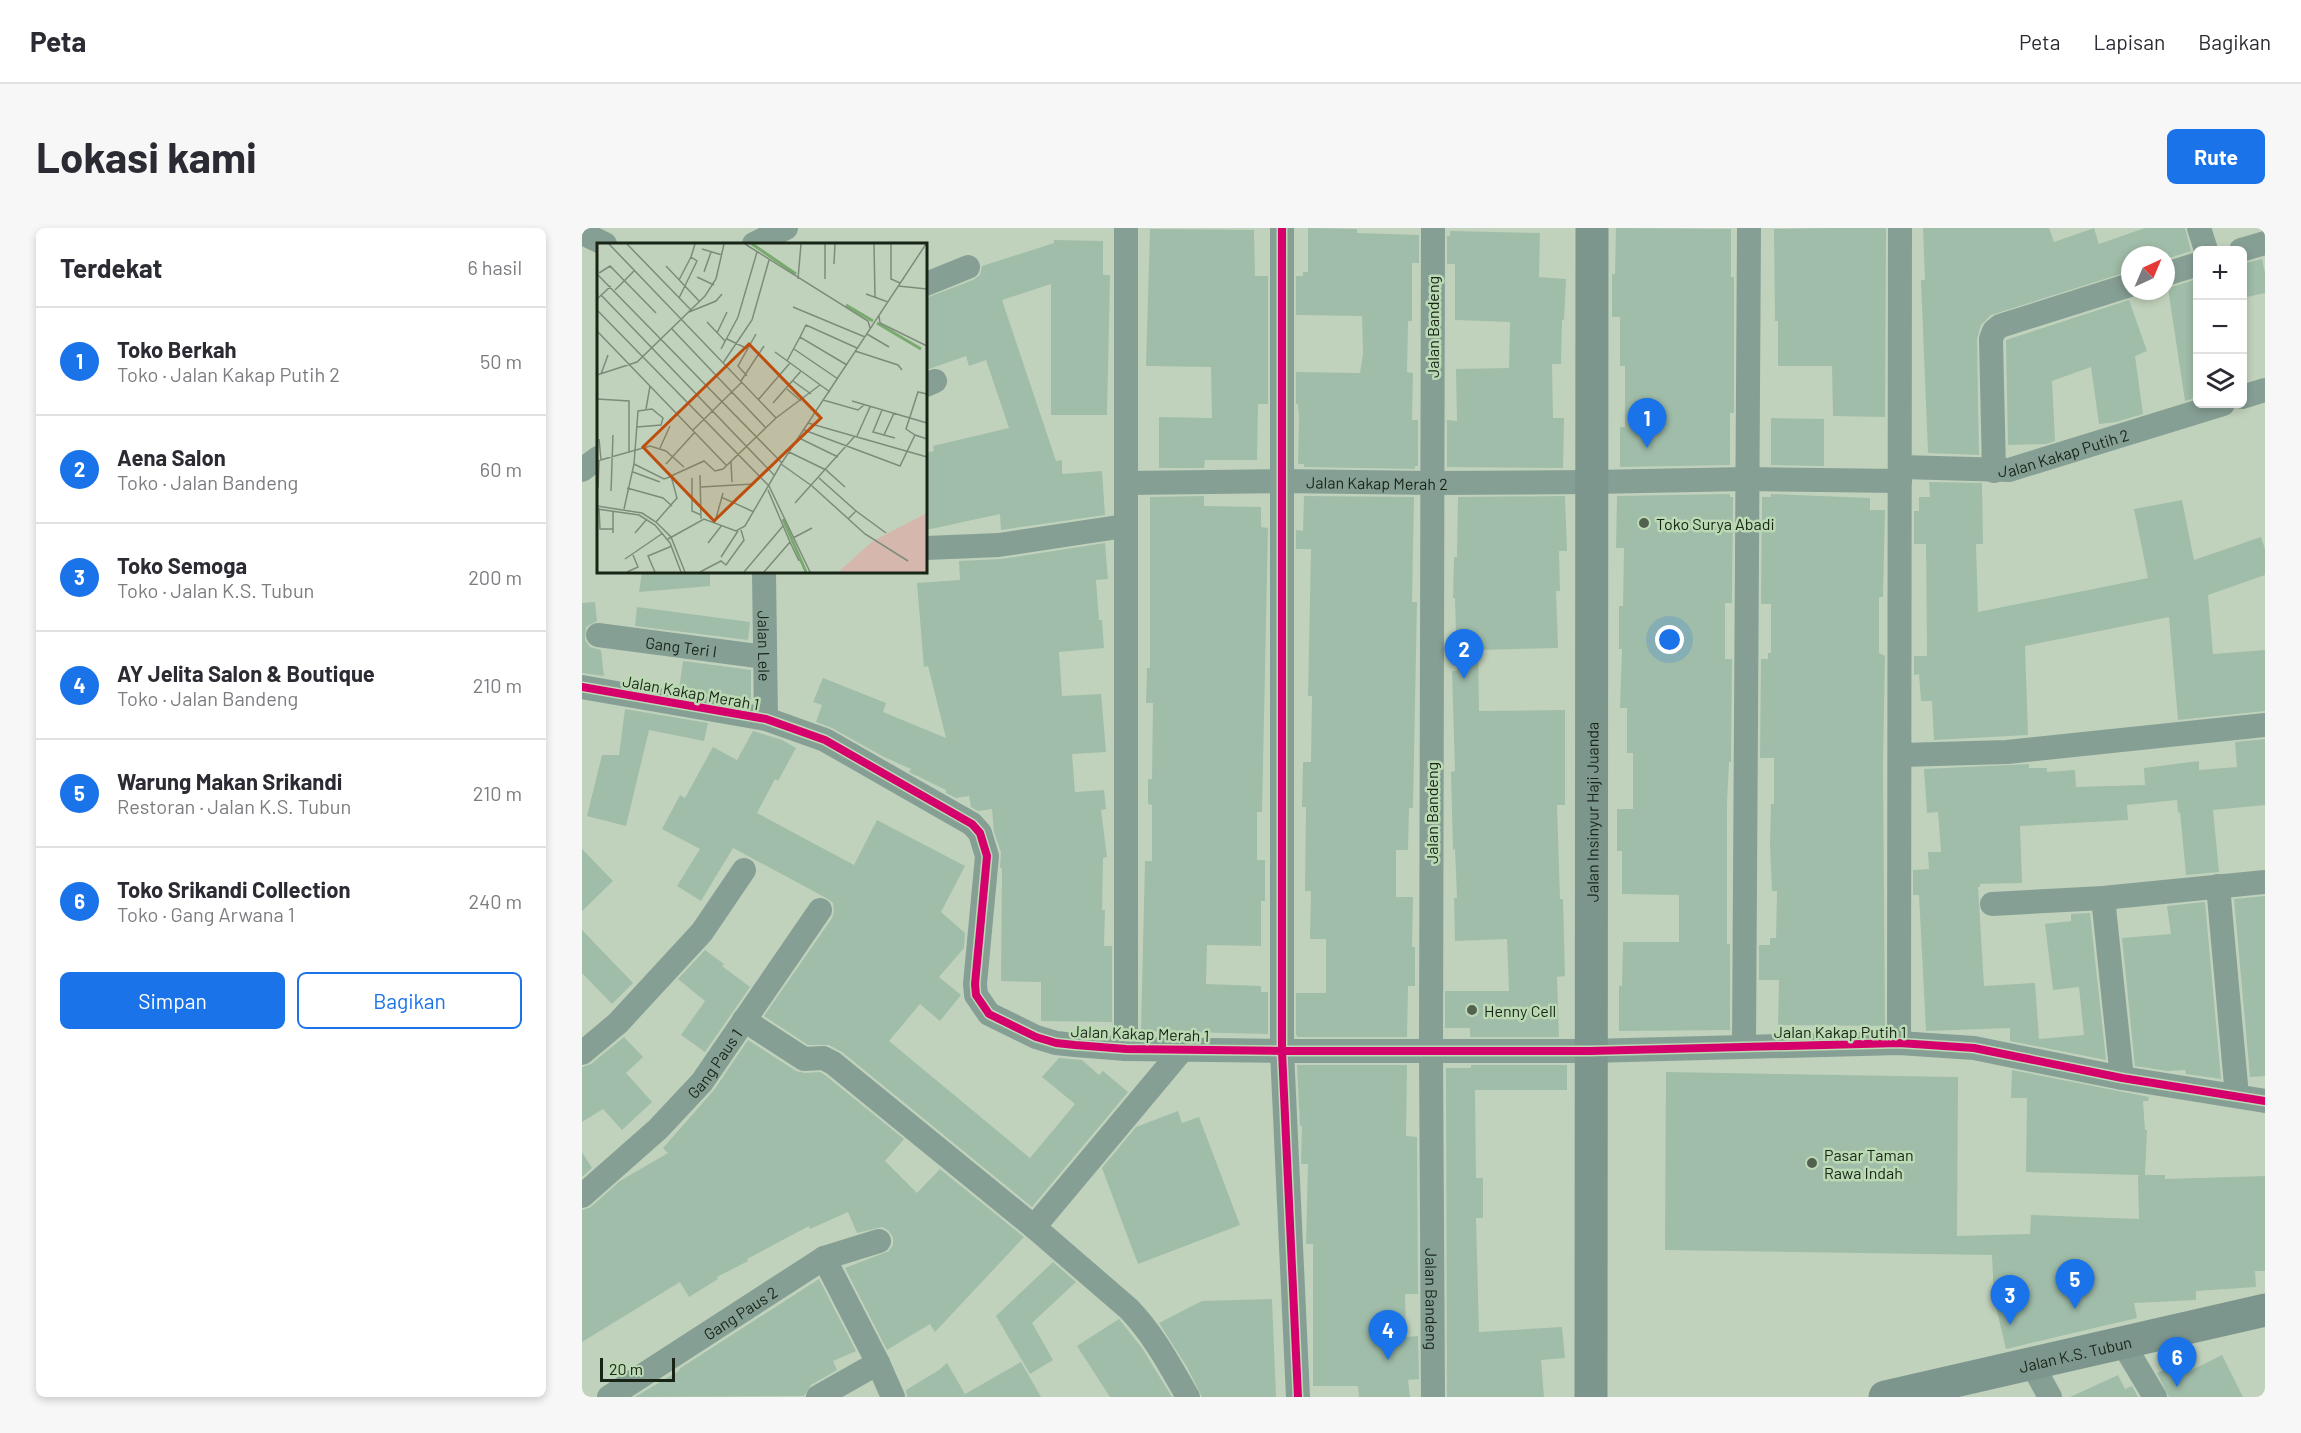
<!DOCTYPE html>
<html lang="id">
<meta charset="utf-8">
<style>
:root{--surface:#fff;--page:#f7f7f7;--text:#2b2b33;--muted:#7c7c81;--line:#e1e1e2;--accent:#1a73e8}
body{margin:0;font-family:Barlow,sans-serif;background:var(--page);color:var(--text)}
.controls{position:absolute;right:18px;top:18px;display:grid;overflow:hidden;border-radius:9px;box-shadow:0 3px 9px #0003}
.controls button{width:54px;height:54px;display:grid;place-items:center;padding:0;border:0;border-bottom:2px solid var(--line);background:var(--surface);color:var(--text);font:30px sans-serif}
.compass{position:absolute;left:1539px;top:18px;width:54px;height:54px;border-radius:50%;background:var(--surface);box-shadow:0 3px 9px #0003;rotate:44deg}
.scale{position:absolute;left:18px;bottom:15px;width:75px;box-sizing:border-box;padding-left:6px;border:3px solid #182416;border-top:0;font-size:16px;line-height:21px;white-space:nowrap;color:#182416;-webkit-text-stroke:4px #bbdab4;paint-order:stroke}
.you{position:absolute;left:1088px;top:412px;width:21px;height:21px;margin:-15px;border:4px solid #fff;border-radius:50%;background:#1a73e8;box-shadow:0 0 0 9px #1a73e833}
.badge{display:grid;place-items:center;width:39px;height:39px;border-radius:50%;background:var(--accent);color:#fff;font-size:20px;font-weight:700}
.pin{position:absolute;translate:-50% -50px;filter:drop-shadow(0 2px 3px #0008)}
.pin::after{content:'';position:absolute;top:32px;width:21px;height:18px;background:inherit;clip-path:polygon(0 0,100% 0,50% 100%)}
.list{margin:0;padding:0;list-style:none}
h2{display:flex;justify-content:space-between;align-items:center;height:78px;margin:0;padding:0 24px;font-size:26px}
h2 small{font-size:20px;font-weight:400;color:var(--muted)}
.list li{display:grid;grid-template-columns:39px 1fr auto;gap:18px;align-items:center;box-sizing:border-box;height:108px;padding:0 24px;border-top:2px solid var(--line)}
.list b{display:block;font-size:22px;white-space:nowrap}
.list p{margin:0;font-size:20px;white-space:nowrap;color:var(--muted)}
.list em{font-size:20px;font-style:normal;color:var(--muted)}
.actions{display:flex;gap:12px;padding:18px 24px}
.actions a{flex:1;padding:14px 0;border:2px solid var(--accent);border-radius:9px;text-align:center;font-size:21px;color:var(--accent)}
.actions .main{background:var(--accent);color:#fff}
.icon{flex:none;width:33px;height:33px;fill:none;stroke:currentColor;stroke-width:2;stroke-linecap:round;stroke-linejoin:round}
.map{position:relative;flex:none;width:1683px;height:1169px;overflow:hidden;border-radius:9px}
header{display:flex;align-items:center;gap:36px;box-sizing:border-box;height:84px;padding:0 30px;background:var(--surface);border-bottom:2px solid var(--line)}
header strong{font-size:28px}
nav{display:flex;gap:33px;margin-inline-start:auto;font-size:21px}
.intro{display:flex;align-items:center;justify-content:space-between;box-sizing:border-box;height:144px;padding:0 36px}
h1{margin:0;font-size:42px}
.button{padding:15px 27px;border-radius:9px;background:var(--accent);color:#fff;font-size:21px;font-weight:700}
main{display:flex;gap:36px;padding:0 36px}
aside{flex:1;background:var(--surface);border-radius:9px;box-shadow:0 3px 9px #0003}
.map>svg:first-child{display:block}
.building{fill:#a0bda9}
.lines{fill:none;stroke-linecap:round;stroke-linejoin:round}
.street{stroke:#869f95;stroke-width:24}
.secondary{stroke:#7d968d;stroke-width:33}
.cycleway-casing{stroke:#bbdab4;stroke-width:11}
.cycleway{stroke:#d6006c;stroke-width:8}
.poi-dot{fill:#536150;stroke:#bbdab4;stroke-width:2}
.labels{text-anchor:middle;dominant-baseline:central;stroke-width:5;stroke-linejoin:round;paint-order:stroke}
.street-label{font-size:16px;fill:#182416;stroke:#bbdab4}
.poi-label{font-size:16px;fill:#182416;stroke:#bbdab4;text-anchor:start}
.inset-river{fill:none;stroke:#78a96e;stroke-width:3}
.inset-road{fill:none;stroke:#7d8c7a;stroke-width:1.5}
.view{fill:#be4e0e;fill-opacity:0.15;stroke:#be4e0e;stroke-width:3}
.inset-edge{fill:none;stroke:#182416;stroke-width:3}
</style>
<header>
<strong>Peta</strong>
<nav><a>Peta</a><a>Lapisan</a><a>Bagikan</a></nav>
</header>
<div class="intro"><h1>Lokasi kami</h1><a class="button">Rute</a></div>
<main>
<aside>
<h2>Terdekat<small>6 hasil</small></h2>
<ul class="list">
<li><span class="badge">1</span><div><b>Toko Berkah</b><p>Toko · Jalan Kakap Putih 2</p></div><em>50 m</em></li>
<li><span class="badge">2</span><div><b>Aena Salon</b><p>Toko · Jalan Bandeng</p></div><em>60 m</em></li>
<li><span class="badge">3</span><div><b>Toko Semoga</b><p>Toko · Jalan K.S. Tubun</p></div><em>200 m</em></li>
<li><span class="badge">4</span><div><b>AY Jelita Salon &amp; Boutique</b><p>Toko · Jalan Bandeng</p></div><em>210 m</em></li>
<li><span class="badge">5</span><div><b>Warung Makan Srikandi</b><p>Restoran · Jalan K.S. Tubun</p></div><em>210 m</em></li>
<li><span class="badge">6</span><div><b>Toko Srikandi Collection</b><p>Toko · Gang Arwana 1</p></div><em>240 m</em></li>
</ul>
<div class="actions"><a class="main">Simpan</a><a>Bagikan</a></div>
</aside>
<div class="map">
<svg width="1683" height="1169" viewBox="0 0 1683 1169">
<rect width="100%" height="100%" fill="#c1d2bc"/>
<g class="building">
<polygon points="726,0 775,1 775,5 837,7 837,35 830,35 830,93 826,93 825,144 831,145 830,192 836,192 836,238 833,238 833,241 722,239 722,236 716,236 717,190 716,176 714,176 714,144 778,145 781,126 780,88 714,87 714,48 721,48 721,44 726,44"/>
<polygon points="1034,0 1149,1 1149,49 1152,49 1152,185 1148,185 1148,237 1038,239 1038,199 1043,199 1043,138 1038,138 1038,89 1030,89 1030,46 1033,46"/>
<polygon points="1247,0 1304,0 1303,189 1251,188 1250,138 1196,138 1196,93 1193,93 1192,1"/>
<polygon points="1341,0 1467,0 1472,14 1512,0 1517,16 1563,0 1603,0 1609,23 1584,31 1584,27 1548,27 1548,43 1409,87 1399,97 1395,111 1397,227 1346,225 1339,52 1343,52"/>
<polygon points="568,1 672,2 673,48 686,48 686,176 676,176 675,232 623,232 622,240 577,240 577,189 630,190 629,139 564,138"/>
<polygon points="868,3 958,5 957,49 984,51 982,92 980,92 979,136 970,136 971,190 982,190 981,240 865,239 865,192 875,193 874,141 927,140 928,94 873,92 873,36 865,36 865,8 868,8"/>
<polygon points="472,12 521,13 521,47 528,47 525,187 469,187 469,56 420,72 474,233 480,232 480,246 520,243 523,287 419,302 418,286 344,302 344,225 352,223 351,218 427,200 404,132 387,138 384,128 344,142 344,70 391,52 398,47 400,38 472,15"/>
<polygon points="1680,31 1683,45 1683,65 1660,70 1660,36"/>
<polygon points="1616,51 1616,169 1603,173 1586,60"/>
<polygon points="1547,72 1565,123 1553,128 1561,186 1534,194 1517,196 1509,139 1470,153 1473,213 1464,216 1426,217 1424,112"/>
<polygon points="1189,190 1242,191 1242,238 1189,237"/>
<polygon points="1347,254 1400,255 1401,316 1394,316 1396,384 1566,350 1552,281 1600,272 1612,332 1679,309 1683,321 1683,347 1626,367 1631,426 1683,422 1683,483 1596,492 1587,389 1443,418 1446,507 1352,512 1350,473 1339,473 1337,446 1332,447 1332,428 1345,428 1344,316 1332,316 1332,283 1337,283 1337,269 1348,269"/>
<polygon points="1148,266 1148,269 1151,269 1150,375 1143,375 1143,431 1150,431 1149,534 1147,534 1145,575 1145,716 1148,716 1148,802 1037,803 1037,758 1040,758 1041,714 1097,714 1097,667 1040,666 1040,623 1035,623 1035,581 1051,581 1051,525 1045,525 1045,480 1038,480 1040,421 1037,421 1037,378 1041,378 1042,320 1034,320 1035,268"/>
<polygon points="1189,266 1288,270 1288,282 1303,282 1301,369 1297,369 1297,425 1303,428 1301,538 1303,798 1196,797 1197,752 1177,752 1177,717 1188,717 1188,710 1194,710 1195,663 1190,663 1188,616 1189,576 1192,576 1192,530 1178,530 1179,431 1186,431 1186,425 1189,425 1189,376 1179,376 1180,269 1189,269"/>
<polygon points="622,268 622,278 679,279 679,299 686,300 680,584 675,584 675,632 683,632 683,673 679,673 679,718 625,717 624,756 679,758 679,764 686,764 686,806 559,803 563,633 570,633 570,577 566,576 566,551 570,551 571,475 564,475 565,440 568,440 568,269"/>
<polygon points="722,268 832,269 830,374 835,374 831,580 827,580 826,622 814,622 814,669 831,669 830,719 833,719 833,758 826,758 825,809 716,809 714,807 714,765 744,765 744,711 728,711 729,663 723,663 724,579 720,579 721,534 729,534 730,468 726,468 729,321 714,321 714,302 721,303"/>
<polygon points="983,268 985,323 977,323 978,363 974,363 976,420 896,422 897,483 983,482 983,577 975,577 978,671 981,671 983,748 975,749 977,809 888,809 888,800 863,800 863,763 927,763 925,711 873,713 872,670 875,670 873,621 871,622 869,544 873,543 870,443 875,443 873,370 871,370 872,329 875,329 876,269"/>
<polygon points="523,315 526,351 514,352 517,392 520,392 522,420 477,424 480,468 519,466 524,524 490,526 493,564 522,562 524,581 519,582 525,629 521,630 520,682 523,682 522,718 530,718 530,794 459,793 459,754 419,753 420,640 418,640 419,624 412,604 410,581 396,583 389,579 387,568 374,570 364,565 364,562 327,544 329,541 302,529 250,500 234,494 240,477 231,474 241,450 304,475 301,484 364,510 346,438 342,439 335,355 378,352 377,333 419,331"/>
<polygon points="60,344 128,344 128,358 57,364"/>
<polygon points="13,374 15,393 4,399 3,412 8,419 19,422 22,448 0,445 0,375"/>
<polygon points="55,379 168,394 166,412 53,398"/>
<polygon points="101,433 169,442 169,474 97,461"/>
<polygon points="43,481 126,495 122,513 67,502 44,598 5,588 20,527 37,527"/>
<polygon points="171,503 200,512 214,520 196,553 193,551 175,585 272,637 295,592 383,638 359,684 383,705 382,720 357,749 379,767 358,793 338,776 307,813 448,930 493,876 460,849 477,830 500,832 517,847 521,843 546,864 450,979 260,824 247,817 226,817 182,788 250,690 252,684 251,675 246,671 151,620 119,673 95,658 118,621 80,601 98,567 103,570 131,519 155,532"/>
<polygon points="1683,511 1683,577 1631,582 1637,644 1604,647 1598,584 1596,585 1595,572 1545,577 1546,592 1438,598 1440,655 1398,656 1398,659 1396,659 1402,758 1453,755 1457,811 1502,807 1497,759 1471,762 1463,696 1489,693 1489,686 1508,685 1524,832 1428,813 1428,800 1344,803 1337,667 1331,667 1331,642 1347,641 1346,624 1359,624 1356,584 1345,585 1342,541 1447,536 1447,540 1465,540 1465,544 1493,542 1494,559 1563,557 1562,540 1617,533 1617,542 1655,539 1653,514"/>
<polygon points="0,621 31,653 0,683"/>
<polygon points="1683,668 1683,848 1668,849 1652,671"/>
<polygon points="1623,674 1639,851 1604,846 1603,842 1586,843 1553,838 1540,710 1589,706 1585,678"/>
<polygon points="0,702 51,755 30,776 0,745"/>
<polygon points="123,722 142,736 140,738 168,759 123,824 99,807 123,773 96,751"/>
<polygon points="42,809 61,829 44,845 70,874 40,902 21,881 0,894 0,839 9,836"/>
<polygon points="166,812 214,843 223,845 238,844 243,847 322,911 303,933 335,965 358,941 442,1009 353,1104 348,1096 305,1122 263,1040 307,1023 311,1017 311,1009 306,1002 300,999 275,1005 266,984 228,1001 227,998 165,1031 166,1033 135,1049 136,1051 107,1069 98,1054 0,1114 0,982 9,979 38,953 86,925 81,920 132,862"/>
<polygon points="715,837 825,837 824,908 835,909 836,1066 823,1066 824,1109 836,1108 837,1151 826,1152 828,1169 777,1169 776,1158 731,1158 731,1016 724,1016 726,936 719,936 720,898 718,898"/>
<polygon points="889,837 985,837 985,862 893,862 894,950 901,950 901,990 894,990 897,1104 980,1099 983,1130 959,1132 962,1169 865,1169 864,840 889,840"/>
<polygon points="1430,842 1567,869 1566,873 1561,873 1563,902 1565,902 1563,947 1583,947 1583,951 1683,948 1683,1043 1673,1043 1674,1059 1614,1063 1614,1072 1552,1075 1555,1090 1424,1121 1412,1070 1410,1027 1083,1022 1084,844 1376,849 1375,1008 1448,1006 1449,987 1557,991 1556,948 1558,947 1444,944 1445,870 1429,870"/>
<polygon points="596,883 600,895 617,889 658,997 556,1036 520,940 554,899"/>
<polygon points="0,924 10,940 0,949"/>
<polygon points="471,1034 494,1054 450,1095 471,1132 448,1146 414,1088"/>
<polygon points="237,1051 274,1123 251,1133 255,1142 229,1157 222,1168 53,1169 98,1142 97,1141"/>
<polygon points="690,1071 694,1169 620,1169 605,1139 577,1095 620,1073"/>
<polygon points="537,1091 560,1120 590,1169 528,1169 495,1118"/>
<polygon points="1640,1127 1661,1169 1587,1169 1575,1145 1602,1132 1608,1143"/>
<polygon points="439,1134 459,1169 325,1169 324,1162 357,1142 365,1135 383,1166"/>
<polygon points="1536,1147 1543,1161 1550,1158 1556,1169 1488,1169"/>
</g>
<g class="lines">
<g class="street">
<polyline points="700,0 700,823 716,1169"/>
<path id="s1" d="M851 0 849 822 851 1169"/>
<polyline points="1617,0 1624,22"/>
<polyline points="0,5 23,16"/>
<polyline points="172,16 204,0"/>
<polyline points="1659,22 1683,15"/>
<polyline points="1584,46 1616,36"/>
<polyline points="344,56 386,39"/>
<polyline points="344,157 353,153"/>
<polyline points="1660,169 1683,162"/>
<path id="s2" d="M1319 239 1427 242 1641 176"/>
<polyline points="0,242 16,230"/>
<polyline points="1412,243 1409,111 1412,103 1418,98 1548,57"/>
<path id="s3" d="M545 255 700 253 850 255 1010 254 1165 251 1318 253"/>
<polyline points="344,320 417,317 543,298"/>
<path id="s4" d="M182 344 184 491"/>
<path id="s5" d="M16 407 183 429"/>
<polyline points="0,459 184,491 243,512 390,596 398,605 405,628 393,756 394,767 407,786 454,809 474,815 493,817 544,821 700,823 1008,823 1317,815 1392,820 1540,850 1683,873"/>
<polyline points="1319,527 1425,524 1683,497"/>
<polyline points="1636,658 1655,868"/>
<polyline points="1521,670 1540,850"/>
<polyline points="1410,676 1521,670 1683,654"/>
<path d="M162 792 222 831 241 830 251 835 452 999 547 1081C572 1107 588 1138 606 1169"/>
<polyline points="1317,815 1318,0"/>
<polyline points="1162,818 1167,0"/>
<polyline points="544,821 544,0"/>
<polyline points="0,825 36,795 120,704 162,642"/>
<path id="s6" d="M0 968 76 901 120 854 238 682"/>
<polyline points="452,999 600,822"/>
<polyline points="242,1030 296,1135 311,1169"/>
<polyline points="1540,1114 1573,1169"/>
<polyline points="1450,1136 1468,1169"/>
<path id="s7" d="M27 1169 242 1030 297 1013"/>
<polyline points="236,1169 296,1135"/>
</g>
<g class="secondary">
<path id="s8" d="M1009 1169 1010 0"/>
<path id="s9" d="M1303 1169 1683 1082"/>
</g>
<g class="cycleway-casing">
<g id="cycleway">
<polyline points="700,0 700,823 716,1169"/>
<polyline points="0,459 184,491 243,512 390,596 398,605 405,628 393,756 394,767 407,786 454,809 474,815 493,817 544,821 700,823 1008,823 1317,815 1392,820 1540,850 1683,873"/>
</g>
</g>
<use href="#cycleway" class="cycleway"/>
</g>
<g class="poi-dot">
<circle cx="1062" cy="295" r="6"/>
<circle cx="890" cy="782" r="6"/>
<circle cx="1230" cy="935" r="6"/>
</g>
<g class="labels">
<g class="street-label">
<text transform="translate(850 99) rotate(-90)">Jalan Bandeng</text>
<text stroke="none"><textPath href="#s2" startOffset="165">Jalan Kakap Putih 2</textPath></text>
<text stroke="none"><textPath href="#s3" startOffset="250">Jalan Kakap Merah 2</textPath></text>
<text stroke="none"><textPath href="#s4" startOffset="74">Jalan Lele</textPath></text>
<text stroke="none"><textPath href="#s5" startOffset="84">Gang Teri I</textPath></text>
<text transform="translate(109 464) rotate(10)">Jalan Kakap Merah 1</text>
<text transform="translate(849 585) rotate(-90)">Jalan Bandeng</text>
<text stroke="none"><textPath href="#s8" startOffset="585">Jalan Insinyur Haji Juanda</textPath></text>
<text x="1258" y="803">Jalan Kakap Putih 1</text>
<text transform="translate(558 805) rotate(2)">Jalan Kakap Merah 1</text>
<text stroke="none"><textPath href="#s6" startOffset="188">Gang Paus 1</textPath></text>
<text stroke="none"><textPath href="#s1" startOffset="1071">Jalan Bandeng</textPath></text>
<text stroke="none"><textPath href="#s7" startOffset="156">Gang Paus 2</textPath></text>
<text stroke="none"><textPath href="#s9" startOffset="195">Jalan K.S. Tubun</textPath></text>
</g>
<g class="poi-label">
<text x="1074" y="295">Toko Surya Abadi</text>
<text x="902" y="782">Henny Cell</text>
<text x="1242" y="926">Pasar Taman<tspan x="1242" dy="18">Rawa Indah</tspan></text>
</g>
</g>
<g transform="translate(15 15)">
<rect width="330" height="330" fill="#c1d2bc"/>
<path d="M330 270V329H241L276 298Z" fill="#d5b7ad"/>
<path class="inset-river" d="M155 1 199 31M249 62 276 78M280 80 324 106M186 276 209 329"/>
<path class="inset-road" d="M12 1 179 175M30 1 94 67M148 1 271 78 273 85M228 1V36M277 1 278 54M294 1V36L303 40M105 6 125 12M237 21 238 1M69 23 103 59M107 29 114 9M2 30 13 23 59 70M0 31 185 220M100 34 117 42M201 36 204 1M82 37 94 14M301 43 330 46M18 47 37 28M269 51 291 59M4 52 178 233M82 55 100 18 94 14 98 1M0 56 14 43M196 64 268 94M0 67 172 243 213 329M92 69 119 58 125 51M282 73 283 80 330 103M110 79 128 98M75 86 169 185M0 88 130 223M120 90 130 69M270 91 292 104M203 94 209 82 260 105M130 96 151 106M124 106 141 74 160 9M197 106 241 136M258 108 301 122 305 127M178 109 233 149M190 118 203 94 250 122M126 120 155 77 172 17M4 131 11 112M0 132 40 119 108 53 119 36 127 1M150 133 141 123 159 91M144 138 167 103M196 138 214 151M190 146 204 158M0 156 32 158V209M161 157 193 120M226 157 261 167 267 162M255 158 330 180M176 160 204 128M49 166 53 143M285 167 276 189 298 195M211 180 330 214M96 187 145 139M207 187 303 223 318 192 330 196M287 192 297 170M318 192 309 186 321 149 330 151M260 193 273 164M202 195 241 214M2 196 4 217M63 205 73 183M192 209 229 227 248 244M0 218 53 203 69 208 87 224M134 219 135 239M37 221 67 236 73 234M69 221 98 189M184 221 215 243 268 291 311 318M36 229 63 239M103 232 104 276M95 235V268L104 272M222 235 259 268M104 244 156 241M1 245 2 218M30 245 66 255 75 263M14 248 16 192M124 254 157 269M198 260 258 193M0 263 45 270 59 279 74 294 88 329M2 265 3 286H16M0 266 42 272 58 282 73 300 84 329M27 266 37 221 41 168 55 166 66 175 64 182 40 184M251 276 259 268 289 290M59 279 80 255 74 233 107 218 118 228 126 226 179 175 223 142M118 279 126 250M16 290V268M38 290 50 276M196 295 215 285M71 296 107 276 139 288 148 283 184 221 329 1M193 299 202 318M111 300 125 282M124 314 141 288M28 316 66 290M30 329 41 324 36 312M58 329 51 313 75 303M103 329 124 318 129 322 147 297 144 287M147 329 186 283M167 329 193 299 171 247"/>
<path class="view" d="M152 101 224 175 117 278 46 204Z"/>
<rect width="330" height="330" class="inset-edge"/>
</g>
</svg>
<div class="controls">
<button>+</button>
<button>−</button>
<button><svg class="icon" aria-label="layers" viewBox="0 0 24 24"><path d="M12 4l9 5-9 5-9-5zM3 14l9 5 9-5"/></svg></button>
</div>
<svg class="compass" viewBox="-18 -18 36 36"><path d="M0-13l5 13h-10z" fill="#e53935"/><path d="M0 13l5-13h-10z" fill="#7c7c81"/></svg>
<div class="scale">20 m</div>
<div class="you"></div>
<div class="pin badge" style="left:1065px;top:220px">1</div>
<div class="pin badge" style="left:882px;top:451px">2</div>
<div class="pin badge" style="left:1428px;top:1097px">3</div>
<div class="pin badge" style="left:806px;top:1132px">4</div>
<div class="pin badge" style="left:1493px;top:1081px">5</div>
<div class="pin badge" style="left:1595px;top:1159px">6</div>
</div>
</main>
